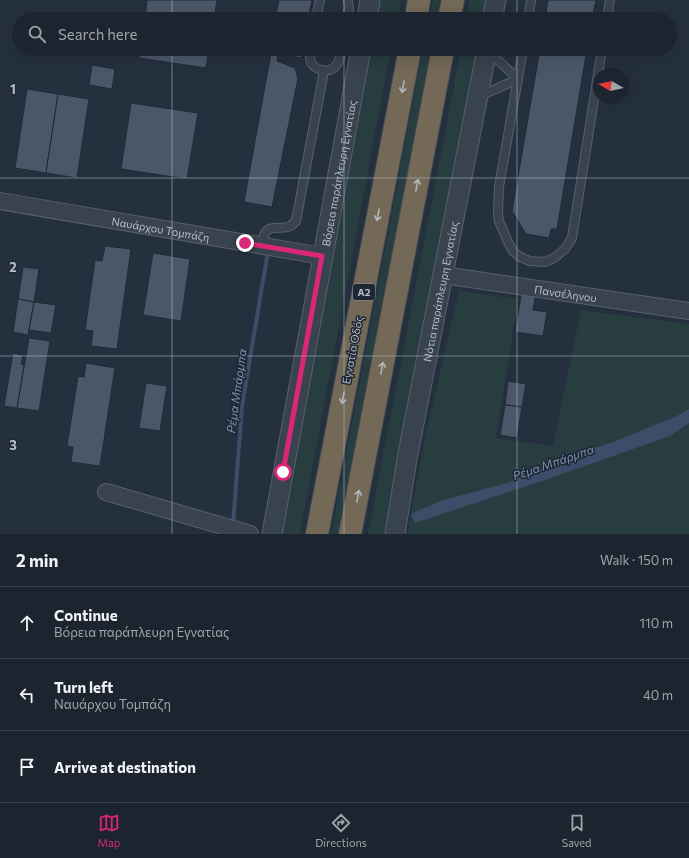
<!DOCTYPE html>
<meta charset="utf-8">
<style>
:root{--surface:#1c242f;--page:#29303b;--text:#f1f3f6;--muted:#a0a4aa;--line:#3a414b;--accent:#db2777}
body{margin:0;font-family:Commissioner,sans-serif;background:var(--page);color:var(--text)}
.compass{position:absolute;left:593px;top:68px;width:36px;height:36px;border-radius:50%;background:var(--surface);box-shadow:0 4px 16px #0002;rotate:279deg}
.stop{position:absolute;width:12px;height:12px;margin:-9px;border:3px solid #db2777;border-radius:50%;background:#fff}
.stop.end{background:#db2777;border-color:#fff;box-shadow:0 1px 4px #0008}
.list{margin:0;padding:0;list-style:none}
h2{display:flex;justify-content:space-between;align-items:center;height:52px;margin:0;padding:0 16px;font-size:17px}
h2 small{font-size:13px;font-weight:400;color:var(--muted)}
.list li{display:grid;grid-template-columns:26px 1fr auto;gap:12px;align-items:center;box-sizing:border-box;height:72px;padding:0 16px;border-top:1px solid var(--line)}
.list b{display:block;font-size:15px;white-space:nowrap}
.list p{margin:0;font-size:13px;white-space:nowrap;color:var(--muted)}
.list em{font-size:13px;font-style:normal;color:var(--muted)}
.icon{flex:none;width:22px;height:22px;fill:none;stroke:currentColor;stroke-width:2;stroke-linecap:round;stroke-linejoin:round}
.map{position:relative;flex:none;width:689px;height:534px;overflow:hidden}
.search{position:absolute;background:var(--surface);box-shadow:0 4px 16px #0002;left:12px;right:12px;top:12px;height:44px;display:flex;align-items:center;gap:10px;box-sizing:border-box;padding:0 14px;border-radius:22px;color:var(--muted);font-size:15px}
.sheet{height:268px;background:var(--surface)}
nav{display:flex;justify-content:space-around;align-items:center;box-sizing:border-box;height:56px;border-top:1px solid var(--line);background:var(--surface);font-size:11px;color:var(--muted)}
nav a{display:grid;justify-items:center;gap:2px}
nav .on{color:var(--accent)}
.map>svg:first-child{display:block}
.green{fill:#273d40}
.water{fill:#3b4d68}
.lines{fill:none;stroke-linecap:round;stroke-linejoin:round}
.stream{stroke:#3b4d68;stroke-width:4}
.building{fill:#4b5768;stroke:#202936}
.service-casing{stroke:#57606c;stroke-width:10}
.minor-casing{stroke:#57606c;stroke-width:18}
.tertiary-casing{stroke:#57606c;stroke-width:21}
.motorway-casing{stroke:#444d59;stroke-width:24}
.service{stroke:#39424f;stroke-width:8}
.minor{stroke:#39424f;stroke-width:16}
.tertiary{stroke:#39424f;stroke-width:19}
.motorway{stroke:#746956;stroke-width:22}
.oneway{stroke:#aeb5be}
.route{stroke:#db2777;stroke-width:5}
.grid{fill:none;stroke:#b5bdc9;stroke-width:1;stroke-opacity:0.55}
.labels{text-anchor:middle;dominant-baseline:central;stroke-width:3;stroke-linejoin:round;paint-order:stroke}
.shield{fill:#1e2734;stroke:#88909c;stroke-width:1}
.shield-label{font-size:10px;font-weight:bold;fill:#b5bdc9}
.street-label{font-size:11px;fill:#b5bdc9;stroke:#1e2734}
.water-label{font-size:12px;font-style:italic;fill:#7d93b1;stroke:#1e2734}
.grid-label{font-size:13px;text-anchor:middle;font-weight:bold;fill:#b5bdc9;stroke:#1e2734;stroke-width:3;stroke-linejoin:round;paint-order:stroke}
</style>
<div class="map">
<svg width="689" height="534" viewBox="0 0 689 534">
<rect width="100%" height="100%" fill="#25303f"/>
<g class="green">
<polygon points="377,0 401,0 397,19 374,19"/>
<polygon points="433,0 440,0 437,19 429,19"/>
<polygon points="470,0 492,0 488,19 467,19"/>
<polygon points="368,49 391,49 300,534 280,534"/>
<polygon points="423,49 431,49 338,534 331,534"/>
<polygon points="461,49 483,49 391,534 368,534"/>
<polygon points="459,291 518,299 496,438 553,446 581,310 689,324 689,534 407,534 427,428"/>
</g>
<polygon class="water" points="689,409 689,423 670,436 542,481 415,523 411,514 440,501 507,483 568,457 616,441 679,415"/>
<g class="lines">
<polyline class="stream" points="233,525 242,406 268,251"/>
</g>
<g class="building">
<polygon points="147,0 217,0 214,19 145,19"/>
<polygon points="279,0 312,0 308,19 275,19"/>
<polygon points="548,0 596,0 592,19 545,19"/>
<polygon points="140,49 209,49 206,68 139,58"/>
<polygon points="270,49 303,49 301,58 269,52"/>
<polygon points="540,49 587,49 557,229 551,229 549,238 526,234 512,211"/>
<polygon points="271,53 278,54 277,61 295,68 298,78 272,207 244,202"/>
<polygon points="92,65 115,69 112,89 89,85"/>
<polygon points="27,89 58,94 46,173 15,168"/>
<polygon points="58,94 89,99 77,178 46,173"/>
<polygon points="131,103 198,113 187,179 121,169"/>
<polygon points="105,246 131,249 117,349 91,346 93,331 85,330 95,260 102,261"/>
<polygon points="153,253 190,259 181,321 143,315"/>
<polygon points="23,267 39,269 34,302 18,299"/>
<polygon points="522,290 536,292 533,310 547,312 543,336 515,332"/>
<polygon points="18,299 34,302 28,335 13,332"/>
<polygon points="34,302 56,305 51,333 29,330"/>
<polygon points="29,338 50,341 39,411 17,408"/>
<polygon points="13,353 23,355 21,364 24,365 17,408 4,406"/>
<polygon points="86,363 115,368 100,466 71,462 73,447 67,446 78,376 84,377"/>
<polygon points="508,381 526,384 522,407 505,405"/>
<polygon points="146,383 167,386 160,431 139,428"/>
<polygon points="505,405 522,407 517,438 500,435"/>
</g>
<g class="lines">
<g class="service-casing">
<g id="service">
<polyline points="316,19 320,0"/>
<polyline points="347,19 349,8 348,0"/>
<polyline points="528,19 531,0"/>
<polyline points="607,19 610,0"/>
<path d="M311 49C311 52 310 56 310 59 312 71 331 75 337 64 340 60 340 54 341 49"/>
<polyline points="523,49 499,187 498,212 499,221 508,242 513,251 520,257 530,261 545,262 554,258 565,249 572,238 602,49"/>
<polyline points="478,97 518,79 487,50"/>
<path d="M261 245C267 214 282 238 296 221L324 71"/>
</g>
</g>
<g class="minor-casing">
<g id="minor">
<path id="s1" d="M0 201 322 256"/>
<path id="s2" d="M443 275 689 311"/>
<polyline points="106,492 250,534"/>
</g>
</g>
<g class="tertiary-casing">
<g id="tertiary">
<polyline points="367,19 370,0"/>
<polyline points="492,19 496,0"/>
<path id="s3" d="M272 534 361 49"/>
<path id="s4" d="M395 534 407 459 487 49"/>
</g>
</g>
<g class="motorway-casing">
<g id="motorway">
<polyline points="416,19 419,0"/>
<polyline points="449,19 453,0"/>
<polyline points="317,534 410,49"/>
<polyline points="350,534 443,49"/>
</g>
</g>
<use href="#service" class="service"/>
<use href="#minor" class="minor"/>
<use href="#tertiary" class="tertiary"/>
<use href="#motorway" class="motorway"/>
</g>
<defs><path id="oneway-shaft" d="M-6 0H5M1.5-3L5.5 0L1.5 3" fill="none" stroke-width="1.6" stroke-linecap="round" stroke-linejoin="round"/></defs>
<g class="oneway">
<use href="#oneway-shaft" transform="translate(403 87) rotate(101)"/>
<use href="#oneway-shaft" transform="translate(417 185) rotate(-79)"/>
<use href="#oneway-shaft" transform="translate(378 215) rotate(101)"/>
<use href="#oneway-shaft" transform="translate(382 368) rotate(-79)"/>
<use href="#oneway-shaft" transform="translate(343 398) rotate(101)"/>
<use href="#oneway-shaft" transform="translate(358 496) rotate(-79)"/>
</g>
<g class="lines">
<polyline class="route" points="245,243 322,256 283,472"/>
</g>
<path class="grid" d="M172 0V19M344 0V19M517 0V19M172 49V534M344 49V534M517 49V534M0 178H689M0 356H689"/>
<g class="labels">
<rect class="shield" x="353" y="284" width="22" height="16" rx="3"/>
<g class="shield-label">
<text x="364" y="292">Α2</text>
</g>
<g class="street-label">
<text stroke="none"><textPath href="#s3" startOffset="367">Βόρεια παράπλευρη Εγνατίας</textPath></text>
<text stroke="none"><textPath href="#s1" startOffset="163">Ναυάρχου Τομπάζη</textPath></text>
<text stroke="none"><textPath href="#s4" startOffset="247">Νότια παράπλευρη Εγνατίας</textPath></text>
<text stroke="none"><textPath href="#s2" startOffset="124">Πανσέληνου</textPath></text>
<text transform="translate(352 350) rotate(-79)">Εγνατία Οδός</text>
</g>
<g class="water-label">
<text transform="translate(236 391) rotate(-82)">Ρέμα Μπάρμπα</text>
<text transform="translate(553 462) rotate(-19)">Ρέμα Μπάρμπα</text>
</g>
</g>
<g class="grid-label">
<text x="13" y="94">1</text>
<text x="13" y="272">2</text>
<text x="13" y="450">3</text>
</g>
</svg>
<svg class="compass" viewBox="-18 -18 36 36"><path d="M0-13l5 13h-10z" fill="#e53935"/><path d="M0 13l5-13h-10z" fill="#a0a4aa"/></svg>
<div class="stop" style="left:283px;top:472px"></div>
<div class="stop end" style="left:245px;top:243px"></div>
<div class="search"><svg class="icon" aria-label="search" viewBox="0 0 24 24"><circle cx="10" cy="10" r="6"/><path d="M15 15l6 6"/></svg>Search here</div>
</div>
<section class="sheet">
<h2>2 min<small>Walk · 150 m</small></h2>
<ul class="list">
<li><svg class="icon" aria-label="ahead" viewBox="0 0 24 24"><path d="M12 20V5M6 11l6-6 6 6"/></svg><div><b>Continue</b><p>Βόρεια παράπλευρη Εγνατίας</p></div><em>110 m</em></li>
<li><svg class="icon" aria-label="left" viewBox="0 0 24 24"><path d="M17 20v-9H6M10 6l-5 5 5 5"/></svg><div><b>Turn left</b><p>Ναυάρχου Τομπάζη</p></div><em>40 m</em></li>
<li><svg class="icon" aria-label="arrive" viewBox="0 0 24 24"><path d="M6 21V4h12l-3 4 3 4H6"/></svg><div><b>Arrive at destination</b></div></li>
</ul>
</section>
<nav>
<a class="on"><svg class="icon" aria-label="map" viewBox="0 0 24 24"><path d="M3 6l6-2 6 2 6-2v14l-6 2-6-2-6 2zM9 4v14M15 6v14"/></svg>Map</a>
<a><svg class="icon" aria-label="directions" viewBox="0 0 24 24"><path d="M12 3l9 9-9 9-9-9zM9 14v-3h6M13 9l2 2-2 2"/></svg>Directions</a>
<a><svg class="icon" aria-label="saved" viewBox="0 0 24 24"><path d="M7 4h10v16l-5-4-5 4z"/></svg>Saved</a>
</nav>
